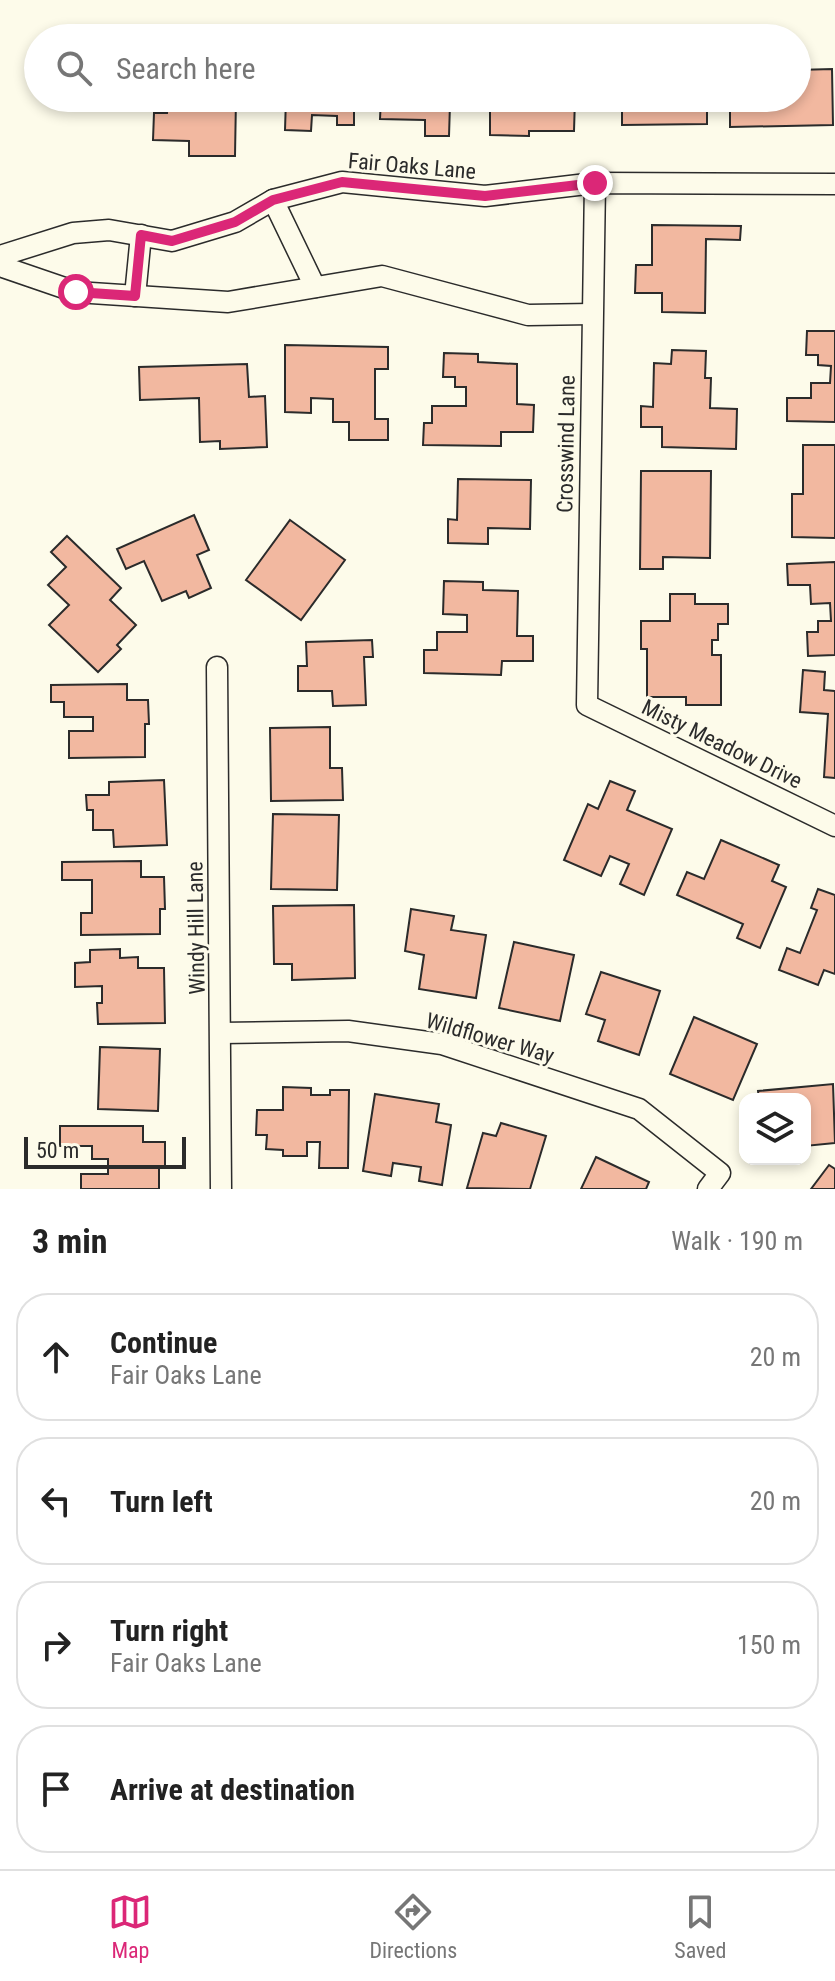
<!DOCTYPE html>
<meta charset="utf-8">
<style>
:root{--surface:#fff;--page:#f2f2f2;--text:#222;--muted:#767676;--line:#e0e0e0;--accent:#db2777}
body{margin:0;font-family:"Roboto Condensed",sans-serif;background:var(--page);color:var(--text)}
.controls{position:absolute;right:24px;bottom:24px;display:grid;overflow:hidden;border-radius:16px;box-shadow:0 4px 12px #0003}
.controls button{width:72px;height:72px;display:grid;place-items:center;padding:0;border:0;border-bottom:2px solid var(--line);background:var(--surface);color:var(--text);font:40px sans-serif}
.scale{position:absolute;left:24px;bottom:20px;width:162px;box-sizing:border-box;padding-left:8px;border:4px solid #2b2b2b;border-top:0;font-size:22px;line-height:28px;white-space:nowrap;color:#2b2b2b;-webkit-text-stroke:6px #fdfbea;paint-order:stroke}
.stop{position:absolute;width:24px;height:24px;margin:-18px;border:6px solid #db2777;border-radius:50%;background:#fff}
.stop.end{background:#db2777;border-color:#fff;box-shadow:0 2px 8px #0008}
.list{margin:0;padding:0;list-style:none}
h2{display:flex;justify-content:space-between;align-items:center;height:104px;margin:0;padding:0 32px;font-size:34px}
h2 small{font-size:26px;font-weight:400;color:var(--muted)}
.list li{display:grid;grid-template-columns:52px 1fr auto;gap:24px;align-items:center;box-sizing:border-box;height:128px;margin:0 16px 16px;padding:0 16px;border:2px solid var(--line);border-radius:32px}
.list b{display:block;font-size:30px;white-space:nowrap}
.list p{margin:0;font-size:26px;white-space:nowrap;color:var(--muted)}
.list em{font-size:26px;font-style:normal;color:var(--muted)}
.icon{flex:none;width:44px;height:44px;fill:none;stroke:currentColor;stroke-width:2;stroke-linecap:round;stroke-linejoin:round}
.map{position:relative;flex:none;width:835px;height:1189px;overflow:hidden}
.search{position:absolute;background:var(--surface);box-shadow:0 4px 12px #0003;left:24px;right:24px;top:24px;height:88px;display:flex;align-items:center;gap:20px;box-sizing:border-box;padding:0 28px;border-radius:44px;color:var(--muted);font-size:30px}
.sheet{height:680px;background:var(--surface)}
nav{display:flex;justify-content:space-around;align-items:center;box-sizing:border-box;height:112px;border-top:2px solid var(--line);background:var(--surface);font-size:22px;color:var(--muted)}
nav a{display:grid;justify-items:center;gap:4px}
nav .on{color:var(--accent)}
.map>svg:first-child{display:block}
.building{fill:#f2b8a0;stroke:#2b2b2b;stroke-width:2}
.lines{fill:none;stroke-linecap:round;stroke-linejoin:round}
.street-casing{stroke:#2b2b2b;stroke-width:23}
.street{stroke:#fdfbea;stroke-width:20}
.route{stroke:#db2777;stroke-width:10}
.labels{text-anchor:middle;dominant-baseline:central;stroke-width:6;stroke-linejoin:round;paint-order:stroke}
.street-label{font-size:22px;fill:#2b2b2b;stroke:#fdfbea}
</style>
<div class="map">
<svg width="835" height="1189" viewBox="0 0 835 1189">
<rect width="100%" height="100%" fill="#fdfbea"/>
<g class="building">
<rect x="439" y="27" width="23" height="11"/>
<polygon points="548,31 588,32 588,38 548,38"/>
<polygon points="832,69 833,125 730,127 730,98 797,98 797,70"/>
<polygon points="168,98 236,98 235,156 189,156 189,141 153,140 154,113 167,113"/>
<polygon points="286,98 354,98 354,125 337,125 337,116 312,115 311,131 285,130"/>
<polygon points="381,98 461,98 460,105 450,104 449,136 425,136 425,120 380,119"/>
<polygon points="490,98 575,98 574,131 529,131 529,136 490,135"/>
<polygon points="607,98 707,98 707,124 622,125 622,103 607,103"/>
<polygon points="652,225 741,226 740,240 706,239 705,313 662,312 662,293 635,293 636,265 652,265"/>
<polygon points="807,331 835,331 835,422 787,421 787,398 811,398 811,383 830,383 831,366 818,365 818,355 806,355"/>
<polygon points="285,345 388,347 388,369 375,369 375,419 388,419 388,440 349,440 349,422 333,422 333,399 311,398 311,413 285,412"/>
<polygon points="672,350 706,351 705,378 711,378 710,408 737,409 736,449 662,447 662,427 641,427 641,406 653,407 654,363 671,364"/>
<polygon points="444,353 478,354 478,362 517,364 517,404 534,405 533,432 501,432 501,446 423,445 424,423 432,423 432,406 466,406 466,387 455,387 455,377 443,377"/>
<polygon points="247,364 249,397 265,396 267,447 220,449 220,441 200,442 199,398 140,400 139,367"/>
<polygon points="803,445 835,445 835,538 792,537 792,494 803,494"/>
<polygon points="641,471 711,471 710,558 663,557 663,569 640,569"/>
<polygon points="458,479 531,480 530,529 488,528 488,544 448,543 448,519 457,520"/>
<polygon points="194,515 209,550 197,555 211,588 189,598 186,591 162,601 144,561 126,569 117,549"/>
<polygon points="290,520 345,560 301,620 246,580"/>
<polygon points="67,536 121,588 110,600 136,625 117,645 121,649 98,672 49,625 69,605 48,585 66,567 51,552"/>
<polygon points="835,562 835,655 808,656 807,632 818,632 818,621 831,621 830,603 811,604 810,585 788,585 787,564"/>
<polygon points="444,581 483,582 483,590 518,591 517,636 533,636 533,661 502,661 501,675 424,673 424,650 437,650 437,632 467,632 467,615 443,614"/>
<polygon points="670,594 695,594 695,604 728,604 728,624 718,624 718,640 712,640 712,655 721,655 721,705 686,705 686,697 647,697 647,649 641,649 641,621 670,621"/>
<polygon points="372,640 373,657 364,657 366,705 333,706 332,691 298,691 298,666 307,666 306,642"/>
<polygon points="803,670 825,672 824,690 835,691 835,778 824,777 828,714 800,712"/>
<polygon points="127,684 127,700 148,700 149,724 145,724 145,757 69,758 69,731 93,731 93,717 64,717 64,702 51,702 51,685"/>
<polygon points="330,727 330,768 342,768 343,800 271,801 270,728"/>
<polygon points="164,780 167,845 114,847 113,830 93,830 93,810 87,810 86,795 109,795 109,782"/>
<polygon points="610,781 635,791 627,810 672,829 644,895 620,884 629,864 610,856 601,876 564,860 588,804 598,809"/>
<polygon points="273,814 339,815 337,890 271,889"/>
<polygon points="721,840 779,865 772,881 786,887 760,948 737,938 743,924 677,895 687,872 704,879"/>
<polygon points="141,861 141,877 164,877 165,909 160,909 160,934 81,935 81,913 92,913 92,880 62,880 62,862"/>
<polygon points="818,889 835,895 835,974 824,970 818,985 779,970 787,948 800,953 817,910 811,908"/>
<polygon points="354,905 355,978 292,980 292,964 274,964 273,906"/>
<polygon points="411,909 454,916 451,930 486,935 476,998 419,989 424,955 405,951"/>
<polygon points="514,942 574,955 560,1021 499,1008"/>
<polygon points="120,949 120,958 138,957 138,968 164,968 165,1023 98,1024 97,1003 102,1003 102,986 75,987 75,963 90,962 90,950"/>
<polygon points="601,972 660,991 639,1055 598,1041 605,1020 586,1014"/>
<polygon points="694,1017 757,1044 733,1100 670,1074"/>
<polygon points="100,1047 160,1049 158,1111 98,1109"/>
<polygon points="833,1084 835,1143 805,1146 805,1099 759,1099 758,1091"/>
<polygon points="283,1087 311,1088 311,1095 330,1095 330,1090 349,1090 348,1168 319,1168 320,1142 307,1142 307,1156 283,1156 283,1150 266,1149 267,1135 256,1135 257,1110 283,1110"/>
<polygon points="375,1094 439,1104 436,1122 451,1125 442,1185 419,1181 421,1167 393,1163 391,1176 363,1171"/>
<polygon points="501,1123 546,1136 530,1189 467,1188 483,1133 496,1136"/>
<polygon points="60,1126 143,1126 143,1142 165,1142 165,1168 159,1168 159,1189 81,1189 81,1174 108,1174 108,1159 92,1159 92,1146 60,1146"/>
<polygon points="596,1157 649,1182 646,1189 581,1189"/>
<polygon points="829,1165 835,1169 835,1189 811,1189"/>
</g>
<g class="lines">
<g class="street-casing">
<g id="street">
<polyline points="595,183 587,705 835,826"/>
<polyline points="273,200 315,287"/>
<polyline points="0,256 73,233 109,230 172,241 235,222 273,200 342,182 485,196 595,183 835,184"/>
<polyline points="0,266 76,292 228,302 382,276 528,315 592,314"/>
<polyline points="135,296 141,235"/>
<polyline points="217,667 221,1189"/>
<polyline points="221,1033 348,1031 442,1044 639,1109 720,1173 708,1189"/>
</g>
</g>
<use href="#street" class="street"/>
</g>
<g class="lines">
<polyline class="route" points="76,292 135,296 141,235 172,241 235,222 273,200 342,182 485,196 595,183"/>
</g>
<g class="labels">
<g class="street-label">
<text transform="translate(412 166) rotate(5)">Fair Oaks Lane</text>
<text transform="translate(566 444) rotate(-89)">Crosswind Lane</text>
<text transform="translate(722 744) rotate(26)">Misty Meadow Drive</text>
<text transform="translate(196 928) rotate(-91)">Windy Hill Lane</text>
<text transform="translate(490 1038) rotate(16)">Wildflower Way</text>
</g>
</g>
</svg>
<div class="controls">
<button><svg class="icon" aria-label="layers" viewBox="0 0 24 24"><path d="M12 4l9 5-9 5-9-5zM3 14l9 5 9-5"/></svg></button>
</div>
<div class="scale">50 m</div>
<div class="stop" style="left:76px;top:292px"></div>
<div class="stop end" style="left:595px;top:183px"></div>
<div class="search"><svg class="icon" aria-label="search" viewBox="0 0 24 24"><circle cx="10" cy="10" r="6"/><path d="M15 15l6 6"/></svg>Search here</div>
</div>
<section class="sheet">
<h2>3 min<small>Walk · 190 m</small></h2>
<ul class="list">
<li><svg class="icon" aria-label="ahead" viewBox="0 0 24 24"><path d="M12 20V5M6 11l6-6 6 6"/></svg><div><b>Continue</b><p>Fair Oaks Lane</p></div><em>20 m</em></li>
<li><svg class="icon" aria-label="left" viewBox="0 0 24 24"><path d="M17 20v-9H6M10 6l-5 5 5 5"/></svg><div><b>Turn left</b></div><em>20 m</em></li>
<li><svg class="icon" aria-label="right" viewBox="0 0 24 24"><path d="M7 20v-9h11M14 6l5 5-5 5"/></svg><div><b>Turn right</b><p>Fair Oaks Lane</p></div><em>150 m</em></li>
<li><svg class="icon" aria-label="arrive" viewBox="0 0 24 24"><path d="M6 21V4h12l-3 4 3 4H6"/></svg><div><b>Arrive at destination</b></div></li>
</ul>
</section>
<nav>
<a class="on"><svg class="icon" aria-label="map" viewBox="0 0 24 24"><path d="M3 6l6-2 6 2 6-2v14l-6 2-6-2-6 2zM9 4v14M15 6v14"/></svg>Map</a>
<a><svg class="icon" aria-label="directions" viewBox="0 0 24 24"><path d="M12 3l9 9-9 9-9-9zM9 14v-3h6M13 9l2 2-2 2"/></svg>Directions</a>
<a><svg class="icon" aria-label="saved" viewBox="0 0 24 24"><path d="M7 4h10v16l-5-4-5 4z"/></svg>Saved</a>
</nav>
